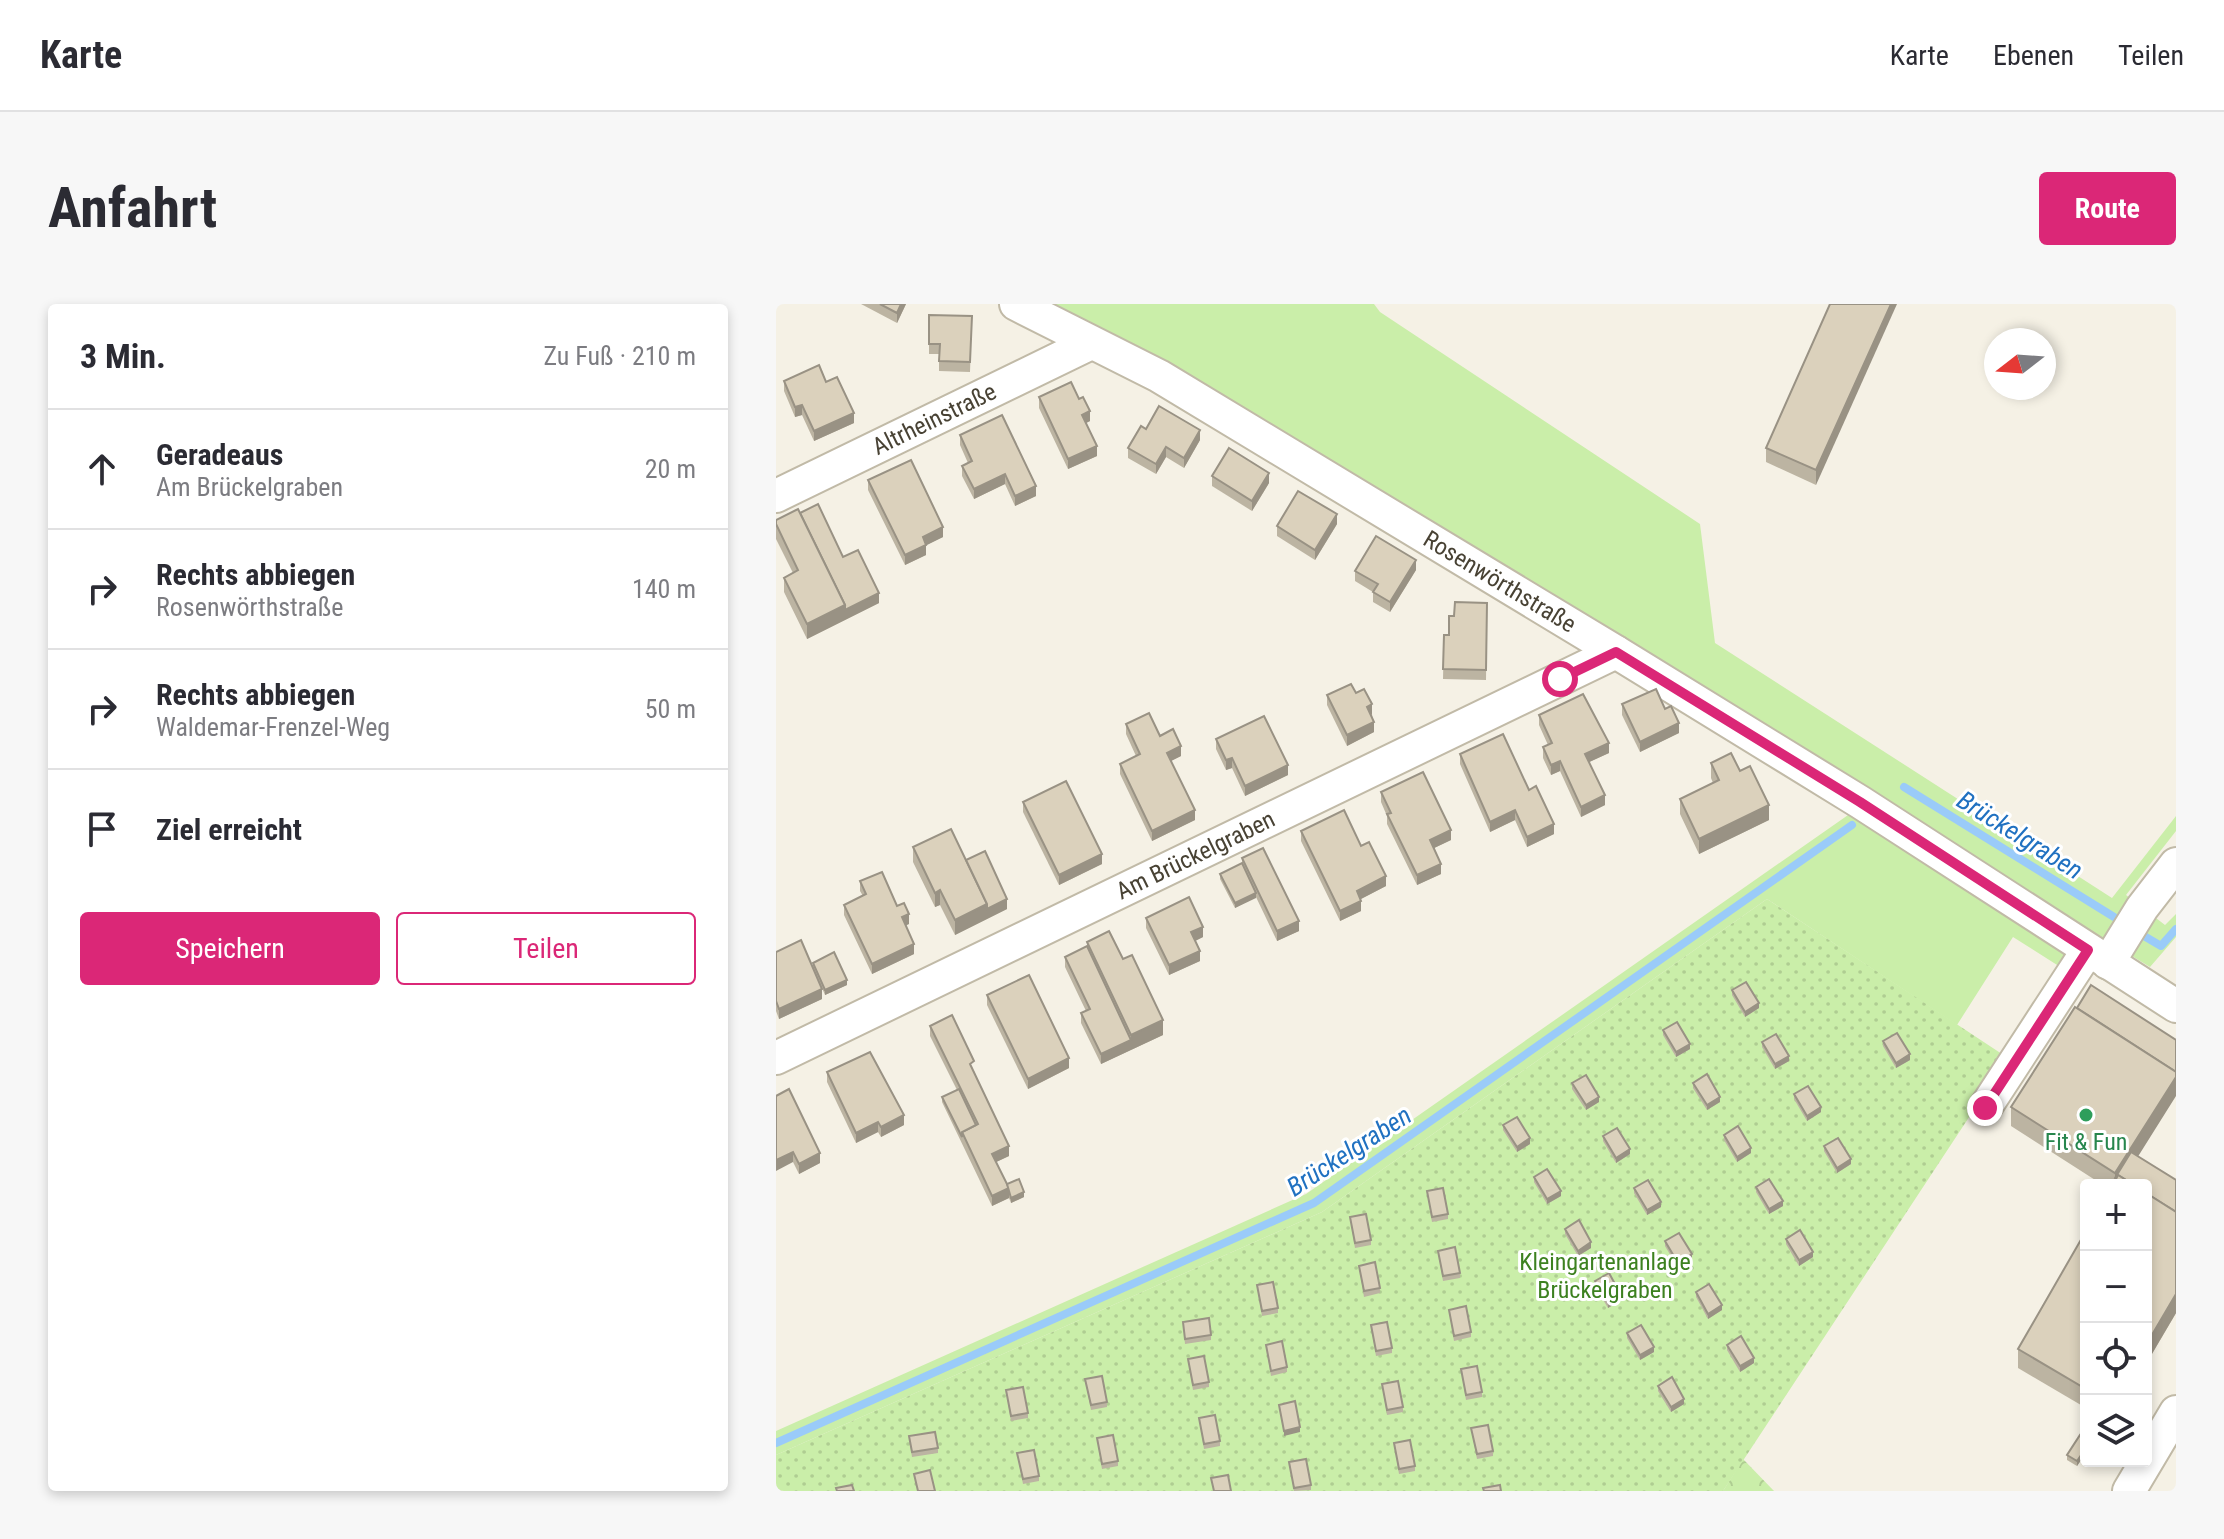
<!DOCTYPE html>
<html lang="de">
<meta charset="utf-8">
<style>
:root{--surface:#fff;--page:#f7f7f7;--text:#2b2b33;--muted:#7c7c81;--line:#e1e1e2;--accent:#db2777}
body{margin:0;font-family:"Roboto Condensed",sans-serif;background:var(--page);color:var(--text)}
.controls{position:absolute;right:24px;bottom:24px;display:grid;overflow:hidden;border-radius:8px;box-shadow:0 4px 12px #0003}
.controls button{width:72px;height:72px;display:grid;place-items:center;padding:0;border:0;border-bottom:2px solid var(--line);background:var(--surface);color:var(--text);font:40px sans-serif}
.compass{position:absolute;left:1208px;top:24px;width:72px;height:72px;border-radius:50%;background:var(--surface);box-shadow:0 4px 12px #0003;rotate:253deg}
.stop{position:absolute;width:24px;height:24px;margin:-18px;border:6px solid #db2777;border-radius:50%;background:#fff}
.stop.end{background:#db2777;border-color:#fff;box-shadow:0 2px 8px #0008}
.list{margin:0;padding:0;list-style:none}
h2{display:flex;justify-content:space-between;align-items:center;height:104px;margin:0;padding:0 32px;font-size:34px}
h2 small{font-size:26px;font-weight:400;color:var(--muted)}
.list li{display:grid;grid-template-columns:52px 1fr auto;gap:24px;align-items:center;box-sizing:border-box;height:120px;padding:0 32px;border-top:2px solid var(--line)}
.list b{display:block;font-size:30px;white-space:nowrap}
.list p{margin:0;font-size:26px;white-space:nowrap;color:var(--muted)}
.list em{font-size:26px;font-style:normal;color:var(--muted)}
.actions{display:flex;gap:16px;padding:24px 32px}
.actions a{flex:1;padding:18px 0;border:2px solid var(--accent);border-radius:8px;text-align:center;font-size:28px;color:var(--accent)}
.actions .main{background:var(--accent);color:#fff}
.icon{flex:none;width:44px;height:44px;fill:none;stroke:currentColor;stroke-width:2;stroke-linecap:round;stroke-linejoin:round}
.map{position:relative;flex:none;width:1400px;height:1187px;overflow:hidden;border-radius:8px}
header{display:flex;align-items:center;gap:48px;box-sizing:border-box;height:112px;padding:0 40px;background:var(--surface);border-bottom:2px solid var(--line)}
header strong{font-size:38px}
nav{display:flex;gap:44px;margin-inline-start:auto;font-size:28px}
.intro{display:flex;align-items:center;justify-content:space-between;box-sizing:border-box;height:192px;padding:0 48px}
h1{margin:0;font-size:56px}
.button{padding:20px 36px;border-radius:8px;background:var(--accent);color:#fff;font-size:28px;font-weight:700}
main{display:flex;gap:48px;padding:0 48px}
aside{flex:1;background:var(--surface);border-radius:8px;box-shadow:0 4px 12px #0003}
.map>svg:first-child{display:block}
.grass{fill:#caeea9}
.park{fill:url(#park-crowns)}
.garden{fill:url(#garden-dots)}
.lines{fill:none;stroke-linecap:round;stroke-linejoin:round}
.stream{stroke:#9acbf9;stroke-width:8}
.minor-casing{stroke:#c1baa7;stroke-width:36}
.minor{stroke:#fff;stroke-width:32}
.wall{fill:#bcb4a2}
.shaded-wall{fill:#999284}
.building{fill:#dbd1bc;stroke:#999284;stroke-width:2}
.route{stroke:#db2777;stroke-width:10}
.leisure-dot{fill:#2e9e5b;stroke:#fff;stroke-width:3}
.labels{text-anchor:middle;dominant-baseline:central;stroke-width:6;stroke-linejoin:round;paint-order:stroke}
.street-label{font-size:24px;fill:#484234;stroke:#fff}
.leisure-label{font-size:24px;fill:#27864d;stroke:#fff}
.park-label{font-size:24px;fill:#3d8120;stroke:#fff}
.water-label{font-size:26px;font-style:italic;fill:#2071c1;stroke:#fff}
</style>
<header>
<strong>Karte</strong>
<nav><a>Karte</a><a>Ebenen</a><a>Teilen</a></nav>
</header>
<div class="intro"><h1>Anfahrt</h1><a class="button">Route</a></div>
<main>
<aside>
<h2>3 Min.<small>Zu Fuß · 210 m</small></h2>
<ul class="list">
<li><svg class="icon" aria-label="ahead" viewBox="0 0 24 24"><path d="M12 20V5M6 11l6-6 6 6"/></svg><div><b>Geradeaus</b><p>Am Brückelgraben</p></div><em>20 m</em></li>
<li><svg class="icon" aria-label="right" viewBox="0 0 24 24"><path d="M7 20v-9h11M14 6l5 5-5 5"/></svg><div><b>Rechts abbiegen</b><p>Rosenwörthstraße</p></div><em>140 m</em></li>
<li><svg class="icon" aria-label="right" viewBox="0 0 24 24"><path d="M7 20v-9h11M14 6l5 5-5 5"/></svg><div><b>Rechts abbiegen</b><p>Waldemar-Frenzel-Weg</p></div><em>50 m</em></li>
<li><svg class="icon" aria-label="arrive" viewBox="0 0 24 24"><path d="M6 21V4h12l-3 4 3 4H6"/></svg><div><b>Ziel erreicht</b></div></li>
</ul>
<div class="actions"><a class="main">Speichern</a><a>Teilen</a></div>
</aside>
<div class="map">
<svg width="1400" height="1187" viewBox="0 0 1400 1187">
<defs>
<pattern id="park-crowns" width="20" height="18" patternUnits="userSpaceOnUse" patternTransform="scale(2)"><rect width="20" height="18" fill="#caeea9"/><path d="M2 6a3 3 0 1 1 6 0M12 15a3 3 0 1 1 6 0" fill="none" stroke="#afcd92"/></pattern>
<pattern id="garden-dots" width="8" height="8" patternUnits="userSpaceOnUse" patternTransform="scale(2)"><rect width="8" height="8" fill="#caeea9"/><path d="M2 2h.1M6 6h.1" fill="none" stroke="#afcd92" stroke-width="1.8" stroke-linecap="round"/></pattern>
</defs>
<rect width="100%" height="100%" fill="#f5f1e5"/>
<polygon class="grass" points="261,0 598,0 604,8 924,220 939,339 1336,594 1400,512 1400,527 1350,591 1389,621 1400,610 1400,633 1374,663 1315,627 1289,666 1237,633 1181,721 991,595 546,908 0,1151 0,1127 530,890 1095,495"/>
<polygon class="park" points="967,1155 998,1187 947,1187"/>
<polygon class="garden" points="991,595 1232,754 947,1187 0,1187 0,1151 546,908"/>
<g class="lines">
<g class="stream">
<polyline points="1128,483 1338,613"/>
<polyline points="1368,632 1385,642 1400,625"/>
<polyline points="0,1139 538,899 1076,521"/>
</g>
<g class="minor-casing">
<g id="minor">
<path id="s1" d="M240 0 383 72 840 348 1084 498 1400 702"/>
<path id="s2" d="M0 192 315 39"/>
<polyline points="1332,659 1366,604 1400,560"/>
<path id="s3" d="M0 754 840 348"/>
<polyline points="1209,804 1312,646"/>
<polyline points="1353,1187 1400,1108"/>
</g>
</g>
<use href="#minor" class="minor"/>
</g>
<g class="wall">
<polygon points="85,0 130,0 121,19"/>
<polygon points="1054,0 1040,181 990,158 990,144"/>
<polygon points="153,11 196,12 194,68 163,67 163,50 153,50"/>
<polygon points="8,77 50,78 78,119 38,137 26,111 19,113 8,87"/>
<polygon points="263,93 314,117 310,119 321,152 292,165 263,104"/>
<polygon points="184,131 260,192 239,202 229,180 198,195 186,172 186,162 192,159 184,141"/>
<polygon points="424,136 408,164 390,153 380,170 352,154 352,144"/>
<polygon points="436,172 493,179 476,207 436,182"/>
<polygon points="92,176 167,233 150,241 150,251 129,261 92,186"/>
<polygon points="24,209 67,253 103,299 31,335 8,288 8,274 17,269 0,235 0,216"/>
<polygon points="561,220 539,256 501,232 501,222"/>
<polygon points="640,266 614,308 597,298 597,288 579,277 579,267"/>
<polygon points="711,299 710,376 667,375 668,331 673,331 678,312"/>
<polygon points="580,389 596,410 598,428 571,442 551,401 551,391"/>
<polygon points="846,400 889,405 903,429 864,448 846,411"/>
<polygon points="763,411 833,449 813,458 829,501 805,513 784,467 775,471 767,454 767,443 772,441 763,421"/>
<polygon points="350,420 384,432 405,452 395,457 419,516 376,537 344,470 344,460 360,452 350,430"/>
<polygon points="440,435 512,471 469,492 456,464 450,466 440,445"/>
<polygon points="684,450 753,486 778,530 751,543 739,516 714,528 684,460"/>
<polygon points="935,459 964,467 993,516 923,550 904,510 904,495 937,479 935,474"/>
<polygon points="605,488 675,536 658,544 665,570 641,581 611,520 611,512 605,498"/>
<polygon points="247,498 326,560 283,581 247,508"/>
<polygon points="525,527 585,542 610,582 585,595 585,607 564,617 525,537"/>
<polygon points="137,543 190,556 231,605 179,631 164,601 159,603 137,558"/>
<polygon points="466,554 523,627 501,637 480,593 459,604 444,575 444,570 466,559"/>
<polygon points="84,577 121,602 133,620 130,621 138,650 96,670 68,611 68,601 87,592 84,587"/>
<polygon points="370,614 427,633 419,637 424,657 393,671 370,624"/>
<polygon points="311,638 347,655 387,731 325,760 305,719 305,709 310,707 289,663 289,653 311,642"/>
<polygon points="0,648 37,663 37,659 71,681 49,691 39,668 46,695 3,715 0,707"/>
<polygon points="956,686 983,704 969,713 956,691"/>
<polygon points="211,691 293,764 252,785 211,701"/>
<polygon points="154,722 198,767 233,852 220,858 231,881 248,893 235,899 233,894 216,902 166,798 166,793 181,786 154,732"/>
<polygon points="887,726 914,745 900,753 887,731"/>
<polygon points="1107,737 1134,756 1120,764 1107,742"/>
<polygon points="986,738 1013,757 999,765 986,743"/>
<polygon points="51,768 128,821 105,833 102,828 80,839 51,778"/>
<polygon points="796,779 823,798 810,806 796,785"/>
<polygon points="917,779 944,798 931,806 917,784"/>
<polygon points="13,785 44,859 23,870 17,858"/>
<polygon points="1018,790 1045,808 1031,817 1018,795"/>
<polygon points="1235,803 1362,852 1400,876 1400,1009 1370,1060 1370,881 1327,881 1235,822"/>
<polygon points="727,821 754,840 741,848 727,826"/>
<polygon points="948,831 975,849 961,858 948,836"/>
<polygon points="827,832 854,850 840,859 827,837"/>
<polygon points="1048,842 1075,860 1061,869 1048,847"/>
<polygon points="758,873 785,892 771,900 758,878"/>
<polygon points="980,883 1007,902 993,910 980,888"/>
<polygon points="858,884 885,903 871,911 858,889"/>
<polygon points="651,887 672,910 672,915 656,918"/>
<polygon points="574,913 595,936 595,941 579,944"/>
<polygon points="789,925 815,944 802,952 789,930"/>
<polygon points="1310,927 1310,1104 1242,1064 1242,1045"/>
<polygon points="1010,935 1037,953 1023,962 1010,940"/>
<polygon points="889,937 916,955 902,964 889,942"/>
<polygon points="662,947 684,969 684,974 667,977"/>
<polygon points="583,962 604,984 604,989 588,993"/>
<polygon points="819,977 845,996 832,1004 819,982"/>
<polygon points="481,981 502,1004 502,1009 486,1012"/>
<polygon points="920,988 946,1006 932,1015 920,993"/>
<polygon points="673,1006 695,1028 695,1033 678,1037"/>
<polygon points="407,1018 435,1031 435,1036 409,1040"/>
<polygon points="595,1021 616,1044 616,1049 600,1052"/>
<polygon points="851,1029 878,1048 864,1056 851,1034"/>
<polygon points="490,1041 511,1063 511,1068 495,1072"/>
<polygon points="951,1041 978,1059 964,1068 951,1046"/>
<polygon points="412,1055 433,1078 433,1083 417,1086"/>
<polygon points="685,1065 706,1088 706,1093 690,1096"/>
<polygon points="309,1075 331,1098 331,1103 315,1106"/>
<polygon points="606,1080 627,1103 627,1108 611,1111"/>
<polygon points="882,1082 908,1100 895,1108 882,1087"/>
<polygon points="230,1086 252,1109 252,1114 235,1117"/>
<polygon points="423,1114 444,1137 444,1142 428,1145"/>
<polygon points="695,1124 717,1147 717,1152 701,1155"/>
<polygon points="133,1132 162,1144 162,1149 136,1153"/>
<polygon points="321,1134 342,1157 342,1162 326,1165"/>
<polygon points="1310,1135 1310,1149 1301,1162 1291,1156 1291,1151"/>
<polygon points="618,1139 639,1162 639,1167 623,1170"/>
<polygon points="241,1149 263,1172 263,1177 247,1180"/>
<polygon points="513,1158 535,1181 535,1186 518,1187"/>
</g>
<g class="shaded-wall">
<polygon points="125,0 130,0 121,19 121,9"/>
<polygon points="1115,0 1121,0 1040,181 1040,166"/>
<polygon points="26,101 26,111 19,113 19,103"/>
<polygon points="314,107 314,117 306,121 306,111"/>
<polygon points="78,109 78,119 38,137 38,127"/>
<polygon points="424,126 424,136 408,164 408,154"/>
<polygon points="321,142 321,152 292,165 292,155"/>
<polygon points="390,143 390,153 380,170 380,160"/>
<polygon points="493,169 493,179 476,207 476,197"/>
<polygon points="229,170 229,180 198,195 198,185"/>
<polygon points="260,182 260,192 239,202 239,192"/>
<polygon points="561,210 561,220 539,256 539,246"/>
<polygon points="167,223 167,233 147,243 147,233"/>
<polygon points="150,241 150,251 129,261 129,251"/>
<polygon points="640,256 640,266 614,308 614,298"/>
<polygon points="103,289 103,299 31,335 31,320 69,301"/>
<polygon points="596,400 596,410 591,413 591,403"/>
<polygon points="598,418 598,428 571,442 571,431"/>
<polygon points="903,419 903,429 864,448 864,438"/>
<polygon points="833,439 833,449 809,460 809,450"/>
<polygon points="405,442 405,452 391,459 391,449"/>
<polygon points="456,454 456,464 450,466 450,456"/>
<polygon points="784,457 784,467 775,471 775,461"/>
<polygon points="512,461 512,471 469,492 469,482"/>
<polygon points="829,491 829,501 805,513 805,503"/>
<polygon points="993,501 993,516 923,550 923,535"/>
<polygon points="419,506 419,516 376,537 376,527"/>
<polygon points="739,506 739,516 714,528 714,518"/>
<polygon points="778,520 778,530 751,543 751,533"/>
<polygon points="675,526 675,536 654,546 654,536"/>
<polygon points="326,550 326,560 283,581 283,571"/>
<polygon points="665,560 665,570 641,581 641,571"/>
<polygon points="610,572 610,582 581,597 581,587"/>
<polygon points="164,586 164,601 159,603 159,589"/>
<polygon points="480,589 480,594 459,604 459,599"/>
<polygon points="231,595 231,605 179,631 179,616 211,600"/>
<polygon points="585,597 585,607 564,617 564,607"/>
<polygon points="133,610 133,620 126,623 126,613"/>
<polygon points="523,617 523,627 501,637 501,627"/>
<polygon points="427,623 427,633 415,639 415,628"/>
<polygon points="138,640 138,650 96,670 96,660"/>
<polygon points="424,647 424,657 393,671 393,661"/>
<polygon points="71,676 71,681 49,691 49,686"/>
<polygon points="46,685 46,695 3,715 3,705"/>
<polygon points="983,699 983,704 969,713 969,708"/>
<polygon points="387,716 387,731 325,760 325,750 355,736 355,731"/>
<polygon points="914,740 914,745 900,753 900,748"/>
<polygon points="1134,750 1134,756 1120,764 1120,759"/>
<polygon points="1013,752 1013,757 999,765 999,760"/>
<polygon points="293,754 293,764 252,785 252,775"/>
<polygon points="1400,773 1400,792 1346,878 1339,874 1339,881 1339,869"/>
<polygon points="823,793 823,798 810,806 810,801"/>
<polygon points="944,793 944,798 931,806 931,801"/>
<polygon points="1045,803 1045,808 1031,817 1031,812"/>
<polygon points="128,811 128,821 105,833 105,823"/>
<polygon points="102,818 102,828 80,839 80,829"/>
<polygon points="754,834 754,840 741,848 741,843"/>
<polygon points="233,842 233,852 216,860 216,850"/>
<polygon points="975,844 975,849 961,858 961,853"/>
<polygon points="854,845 854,850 840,859 840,854"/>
<polygon points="17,848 17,858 0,867 0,856"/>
<polygon points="44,849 44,859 23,870 23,860"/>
<polygon points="1075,855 1075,860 1061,869 1061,864"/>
<polygon points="233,884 233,894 216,902 216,892"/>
<polygon points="785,887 785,892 771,900 771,895"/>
<polygon points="248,888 248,893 235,899 235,894"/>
<polygon points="1007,897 1007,902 993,910 993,905"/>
<polygon points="885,898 885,903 871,911 871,906"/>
<polygon points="815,938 815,944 802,952 802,947"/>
<polygon points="1037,948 1037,953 1023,962 1023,956"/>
<polygon points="916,950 916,955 902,964 902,959"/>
<polygon points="1400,990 1400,1009 1370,1060 1370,1041"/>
<polygon points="845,991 845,996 832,1004 832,999"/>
<polygon points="946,1001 946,1006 932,1015 932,1010"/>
<polygon points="878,1043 878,1048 864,1056 864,1051"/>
<polygon points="978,1054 978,1059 964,1068 964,1062"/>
<polygon points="908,1095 908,1100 895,1108 895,1103"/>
<polygon points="524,1123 524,1128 508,1132 508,1127"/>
<polygon points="1310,1144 1310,1149 1301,1162 1301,1157"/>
</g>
<g class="building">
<polygon points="104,0 125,0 121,9"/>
<polygon points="1054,0 1115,0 1040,166 990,144"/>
<polygon points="153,11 196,12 194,58 163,57 164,40 153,40"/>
<polygon points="43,61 50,78 61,73 78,109 38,127 26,101 19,103 8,77"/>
<polygon points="295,78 303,95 307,93 314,107 306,111 321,142 292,155 263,93"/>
<polygon points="383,102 424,126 408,154 390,143 380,160 352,144 365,122 370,125"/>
<polygon points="226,111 260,182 239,192 229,170 198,185 186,162 196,157 184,131"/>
<polygon points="453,144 493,169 476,197 436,172"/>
<polygon points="135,156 167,223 147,233 150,241 129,251 92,176"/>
<polygon points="522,187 561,210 539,246 501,222"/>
<polygon points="42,200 67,253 82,246 103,289 69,306 69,301 24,209"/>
<polygon points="22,205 69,301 31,320 8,274 22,266 0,220 0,216"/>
<polygon points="600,232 640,256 614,298 597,288 602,280 579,267"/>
<polygon points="679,298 711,299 710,366 667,365 668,331 673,331 673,312 678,312"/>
<polygon points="575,380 580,389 588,385 596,400 591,403 598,418 571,431 551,391"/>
<polygon points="880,385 889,405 895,402 903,419 864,438 846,400"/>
<polygon points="807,390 833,439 809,450 829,491 805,503 784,457 775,461 767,443 776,439 763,411"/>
<polygon points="373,409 384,432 397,425 405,442 391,449 419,506 376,527 344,460 364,450 350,420"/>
<polygon points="488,412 512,461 469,482 456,454 450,456 440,435"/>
<polygon points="727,430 753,486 760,482 778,520 751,533 739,506 714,518 684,450"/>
<polygon points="955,449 964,467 974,462 993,501 923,535 904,495 943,476 935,459"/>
<polygon points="647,468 675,526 654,536 665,560 641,571 611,510 615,509 605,488"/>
<polygon points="290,477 326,550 283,571 247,498"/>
<polygon points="568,506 585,542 593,538 610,572 581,587 585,597 564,607 525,527"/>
<polygon points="175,525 211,600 179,616 164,586 159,589 137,543"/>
<polygon points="487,544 523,617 501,627 466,554"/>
<polygon points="209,547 231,595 211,605 211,600 190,556"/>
<polygon points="466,559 480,589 459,599 444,570"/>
<polygon points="106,568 121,602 128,599 133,610 126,613 138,640 96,660 68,601 90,590 84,577"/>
<polygon points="413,593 427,623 415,628 424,647 393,661 370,614"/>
<polygon points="333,627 347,655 356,651 387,716 355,731 311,638"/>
<polygon points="25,636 46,685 3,705 0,697 0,648"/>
<polygon points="311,642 355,736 325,750 305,709 314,705 289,653"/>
<polygon points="58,648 71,676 49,686 37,659"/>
<polygon points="253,671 293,754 252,775 211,691"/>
<polygon points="970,678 983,699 969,708 956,686"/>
<polygon points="1315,681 1400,736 1400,768 1301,704"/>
<polygon points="1299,703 1400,768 1400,773 1339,869 1235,803"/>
<polygon points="176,711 198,757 194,760 233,842 216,850 233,884 216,892 186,828 202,820 154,722"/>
<polygon points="901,718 914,740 900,748 887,726"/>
<polygon points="1121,729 1134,750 1120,759 1107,737"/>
<polygon points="1000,730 1013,752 999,760 986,738"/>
<polygon points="94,748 128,811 105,823 102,818 80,829 51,768"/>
<polygon points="931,770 944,793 931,801 917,779"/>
<polygon points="810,771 823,793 810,801 796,779"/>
<polygon points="1032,782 1045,803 1031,812 1018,790"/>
<polygon points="13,785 44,849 23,860 17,848 0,856 0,792"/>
<polygon points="183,785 200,821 186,828 186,833 166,793"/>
<polygon points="741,813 754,834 741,843 727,821"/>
<polygon points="962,822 975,844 961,853 948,831"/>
<polygon points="841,824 854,845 840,854 827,832"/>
<polygon points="1062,834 1075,855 1061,864 1048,842"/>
<polygon points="1355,848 1400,876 1400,908 1370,889 1370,881 1358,881 1342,871 1340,875 1339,874"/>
<polygon points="771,865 785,887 771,895 758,873"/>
<polygon points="1342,871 1358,881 1337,881"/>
<polygon points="243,875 248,888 235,894 231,880"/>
<polygon points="993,875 1007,897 993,905 980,883"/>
<polygon points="872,876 885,898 871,906 858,884"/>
<polygon points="667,884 672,910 656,913 651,887"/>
<polygon points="1370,889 1400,908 1400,990 1370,1041"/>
<polygon points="590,910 595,936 579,939 574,913"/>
<polygon points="803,916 815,938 802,947 789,925"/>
<polygon points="1024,926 1037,948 1023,956 1010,935"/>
<polygon points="1310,927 1310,1085 1242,1045"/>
<polygon points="903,929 916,950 902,959 889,937"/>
<polygon points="679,943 684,969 667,972 662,947"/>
<polygon points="599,958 604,984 588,987 583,962"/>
<polygon points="833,969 845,991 832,999 819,977"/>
<polygon points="497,978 502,1004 486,1007 481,981"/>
<polygon points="933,980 946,1001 932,1010 920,988"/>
<polygon points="690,1002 695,1028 678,1032 673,1006"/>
<polygon points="433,1014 435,1031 409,1035 407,1018"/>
<polygon points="611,1018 616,1044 600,1047 595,1021"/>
<polygon points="865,1021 878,1043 864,1051 851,1029"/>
<polygon points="965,1032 978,1054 964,1062 951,1041"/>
<polygon points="506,1037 511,1063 495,1067 490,1041"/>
<polygon points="428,1052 433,1078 417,1081 412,1055"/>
<polygon points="701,1062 706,1088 690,1091 685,1065"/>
<polygon points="326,1072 331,1098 315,1101 309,1075"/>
<polygon points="896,1073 908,1095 895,1103 882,1082"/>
<polygon points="622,1077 627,1103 611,1106 606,1080"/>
<polygon points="247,1083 252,1109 235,1112 230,1086"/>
<polygon points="519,1097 524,1123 508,1127 503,1101"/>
<polygon points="439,1111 444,1137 428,1140 423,1114"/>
<polygon points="712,1121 717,1147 701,1150 695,1124"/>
<polygon points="159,1128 162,1144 136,1148 133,1132"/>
<polygon points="337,1131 342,1157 326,1160 321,1134"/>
<polygon points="1304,1131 1310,1135 1310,1144 1301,1157 1291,1151"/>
<polygon points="634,1136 639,1162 623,1165 618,1139"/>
<polygon points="258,1146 263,1172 247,1175 241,1149"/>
<polygon points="530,1155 535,1181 518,1184 513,1158"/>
<polygon points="154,1166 159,1187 142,1187 138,1170"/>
<polygon points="452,1171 455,1187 438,1187 435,1174"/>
<polygon points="76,1181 78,1187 61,1187 60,1184"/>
<polygon points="724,1181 725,1187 708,1187 707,1184"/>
</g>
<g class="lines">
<polyline class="route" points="784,375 840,348 1084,498 1312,646 1209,804"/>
</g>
<circle class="leisure-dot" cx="1310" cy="811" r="8"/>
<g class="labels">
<g class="street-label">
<text stroke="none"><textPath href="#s2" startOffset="176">Altrheinstraße</textPath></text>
<text stroke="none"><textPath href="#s1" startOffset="558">Rosenwörthstraße</textPath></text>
<text stroke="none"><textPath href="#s3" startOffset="466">Am Brückelgraben</textPath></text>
</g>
<g class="leisure-label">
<text x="1310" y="838">Fit &amp; Fun</text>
</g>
<g class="park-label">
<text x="829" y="958">Kleingartenanlage<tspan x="829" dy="28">Brückelgraben</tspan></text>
</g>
<g class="water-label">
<text transform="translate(1244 531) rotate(32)">Brückelgraben</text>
<text transform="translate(573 847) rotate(-33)">Brückelgraben</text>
</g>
</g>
</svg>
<div class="controls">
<button>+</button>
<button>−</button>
<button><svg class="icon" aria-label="locate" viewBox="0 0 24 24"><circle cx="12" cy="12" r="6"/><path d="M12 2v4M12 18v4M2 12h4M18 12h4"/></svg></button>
<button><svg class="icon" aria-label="layers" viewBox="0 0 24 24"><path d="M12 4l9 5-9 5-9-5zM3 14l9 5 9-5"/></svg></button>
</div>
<svg class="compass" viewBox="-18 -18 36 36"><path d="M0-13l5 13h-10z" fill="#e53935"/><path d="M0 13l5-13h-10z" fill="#7c7c81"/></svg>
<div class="stop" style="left:784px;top:375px"></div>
<div class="stop end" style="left:1209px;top:804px"></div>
</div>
</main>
